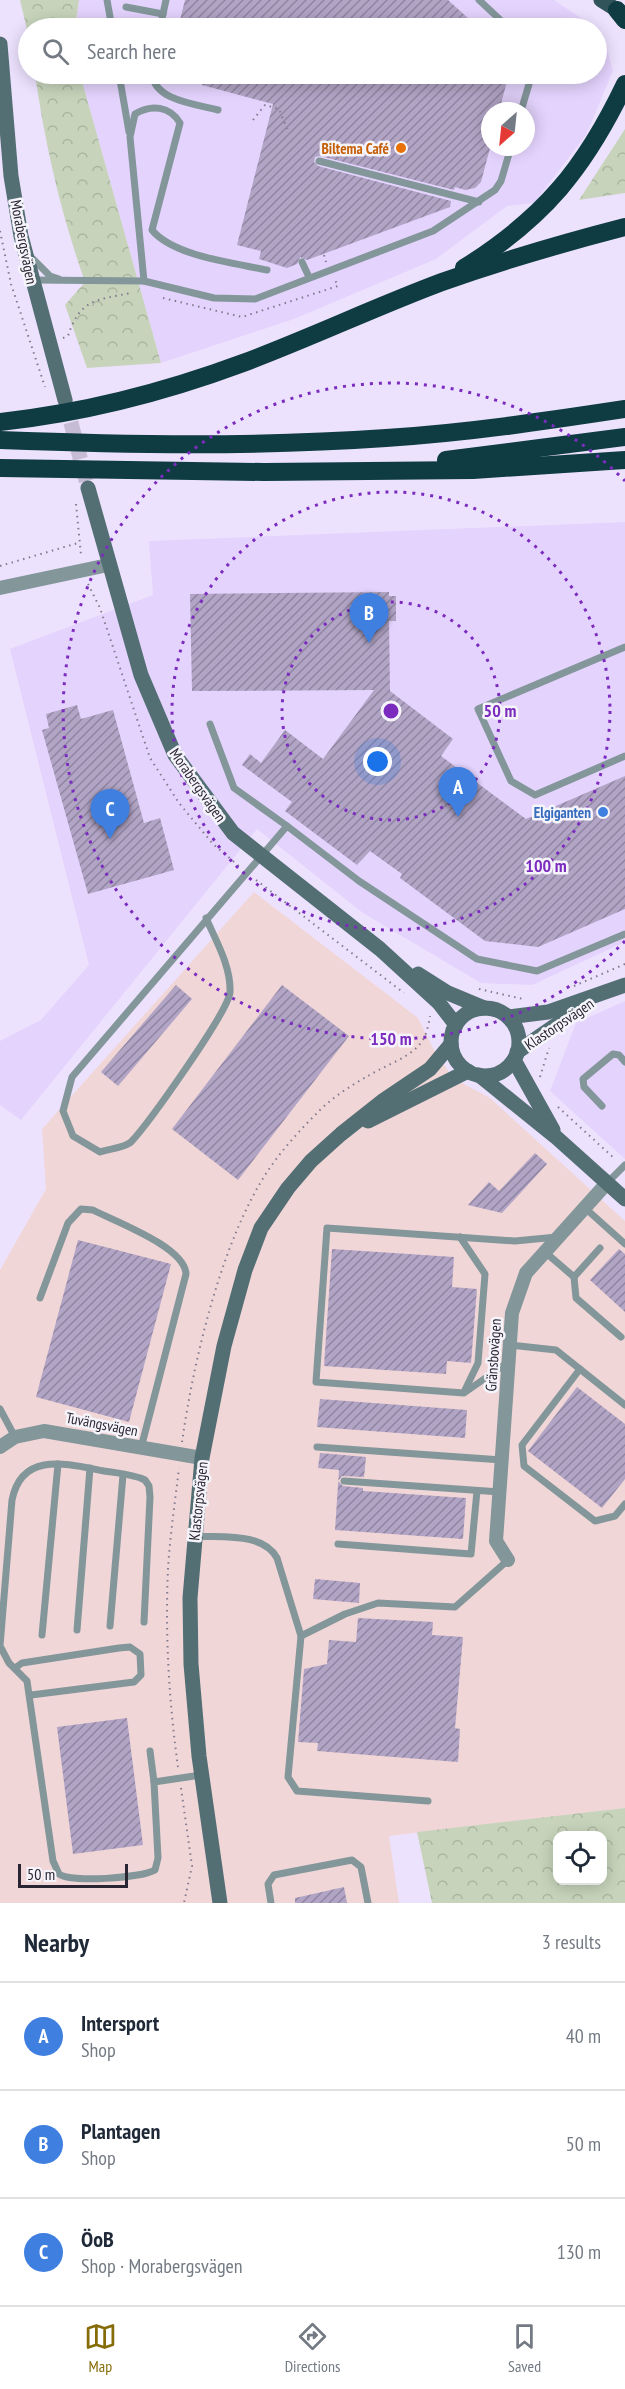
<!DOCTYPE html>
<meta charset="utf-8">
<style>
:root{--surface:#fff;--page:#f2f2f3;--text:#1f2937;--muted:#747a83;--line:#e0e1e3;--accent:#866c09}
body{margin:0;font-family:"PT Sans Narrow",sans-serif;background:var(--page);color:var(--text)}
.controls{position:absolute;right:18px;bottom:18px;display:grid;overflow:hidden;border-radius:12px;box-shadow:0 3px 15px #0003}
.controls button{width:54px;height:54px;display:grid;place-items:center;padding:0;border:0;border-bottom:2px solid var(--line);background:var(--surface);color:var(--text);font:30px sans-serif}
.compass{position:absolute;left:481px;top:102px;width:54px;height:54px;border-radius:50%;background:var(--surface);box-shadow:0 3px 15px #0003;rotate:207deg}
.scale{position:absolute;left:18px;bottom:15px;width:110px;box-sizing:border-box;padding-left:6px;border:3px solid #2a2532;border-top:0;font-size:16px;line-height:21px;white-space:nowrap;color:#2a2532;-webkit-text-stroke:4px #f6f4fb;paint-order:stroke}
.you{position:absolute;left:378px;top:762px;width:21px;height:21px;margin:-15px;border:4px solid #fff;border-radius:50%;background:#1a73e8;box-shadow:0 0 0 9px #1a73e833}
.badge{display:grid;place-items:center;width:39px;height:39px;border-radius:50%;background:var(--accent);color:#fff;font-size:20px;font-weight:700}
.pin{position:absolute;translate:-50% -50px;filter:drop-shadow(0 2px 3px #0008)}
.pin::after{content:'';position:absolute;top:32px;width:21px;height:18px;background:inherit;clip-path:polygon(0 0,100% 0,50% 100%)}
.list{margin:0;padding:0;list-style:none}
h2{display:flex;justify-content:space-between;align-items:center;height:78px;margin:0;padding:0 24px;font-size:26px}
h2 small{font-size:20px;font-weight:400;color:var(--muted)}
.list li{display:grid;grid-template-columns:39px 1fr auto;gap:18px;align-items:center;box-sizing:border-box;height:108px;padding:0 24px;border-top:2px solid var(--line)}
.list b{display:block;font-size:22px;white-space:nowrap}
.list p{margin:0;font-size:20px;white-space:nowrap;color:var(--muted)}
.list em{font-size:20px;font-style:normal;color:var(--muted)}
.icon{flex:none;width:33px;height:33px;fill:none;stroke:currentColor;stroke-width:2;stroke-linecap:round;stroke-linejoin:round}
.map{position:relative;flex:none;width:625px;height:1903px;overflow:hidden}
.search{position:absolute;background:var(--surface);box-shadow:0 3px 15px #0003;left:18px;right:18px;top:18px;height:66px;display:flex;align-items:center;gap:15px;box-sizing:border-box;padding:0 21px;border-radius:33px;color:var(--muted);font-size:22px}
.sheet{height:402px;background:var(--surface)}
nav{display:flex;justify-content:space-around;align-items:center;box-sizing:border-box;height:84px;border-top:2px solid var(--line);background:var(--surface);font-size:16px;color:var(--muted)}
nav a{display:grid;justify-items:center;gap:3px}
nav .on{color:var(--accent)}
.map>svg:first-child{display:block}
.built{fill:#e4d3fd;fill-rule:evenodd}
.industrial{fill:#f1d6d8}
.forest{fill:url(#forest-crowns);fill-rule:evenodd}
.building{fill:url(#building-hatch)}
.lines{fill:none;stroke-linecap:round;stroke-linejoin:round}
.secondary-tunnel{stroke:#c6bcd5;stroke-width:15;stroke-dasharray:15 8;stroke-linecap:butt}
.path{stroke:#827b8e;stroke-width:2;stroke-dasharray:1.5 4.5;stroke-linecap:butt}
.lane{stroke:#83969a;stroke-width:7}
.street{stroke:#83969a;stroke-width:14}
.secondary{stroke:#536f74;stroke-width:15}
.primary{stroke:#31535a;stroke-width:15}
.highway{stroke:#0f3c43;stroke-width:18}
.ring{fill:none;stroke:#7b2cbf;stroke-width:3;stroke-dasharray:3 6}
.food-dot{fill:#e8710a;stroke:#f6f4fb;stroke-width:2}
.shop-dot{fill:#3f7fe0;stroke:#f6f4fb;stroke-width:2}
.labels{text-anchor:middle;dominant-baseline:central;stroke-width:5;stroke-linejoin:round;paint-order:stroke}
.food-label{font-size:15px;font-weight:bold;fill:#c56008;stroke:#f6f4fb;text-anchor:end}
.street-label{font-size:15px;fill:#2a2532;stroke:#f6f4fb}
.shop-label{font-size:15px;font-weight:bold;fill:#366cbe;stroke:#f6f4fb;text-anchor:end}
.centre{fill:#7b2cbf;stroke:#f6f4fb;stroke-width:3}
.ring-label{font-size:18px;text-anchor:middle;font-weight:bold;fill:#7b2cbf;stroke:#f6f4fb;stroke-width:5;stroke-linejoin:round;paint-order:stroke}
</style>
<div class="map">
<svg width="625" height="1903" viewBox="0 0 625 1903">
<defs>
<pattern id="forest-crowns" width="20" height="18" patternUnits="userSpaceOnUse" patternTransform="scale(1.5)"><rect width="20" height="18" fill="#c7d4bb"/><path d="M2 6a3 3 0 1 1 6 0M12 15a3 3 0 1 1 6 0" fill="none" stroke="#abb6a1"/></pattern>
<pattern id="building-hatch" width="6" height="6" patternUnits="userSpaceOnUse" patternTransform="scale(1.5)"><rect width="6" height="6" fill="#b1a4c5"/><path d="M-1 1l2-2M0 6l6-6M5 7l2-2" fill="none" stroke="#9085a1"/></pattern>
</defs>
<rect width="100%" height="100%" fill="#ede2fe"/>
<g class="built">
<polygon points="79,0 554,0 596,28 75,28"/>
<path d="M597 29 603 34 613 71 586 135 534 203 507 206 436 259 294 319 161 363 80 74H596ZM490 111H526V147H490Z"/>
<polygon points="625,522 625,942 532,985 481,983 363,913 257,829 21,1120 0,1105 0,1041 41,1020 89,965 10,649 153,595 149,541"/>
<polygon points="625,1001 625,1159 550,1091 576,1023"/>
</g>
<polygon class="industrial" points="254,892 418,1018 433,1048 453,1078 490,1098 625,1221 625,1808 389,1836 399,1903 0,1903 0,1270 46,1189 42,1129"/>
<g class="forest">
<polygon points="20,0 79,0 75,28 28,28 28,34"/>
<path d="M35 74H80L161 363 87 368 65 305 85 282C61 214 45 145 35 74Z"/>
<polygon points="625,129 625,193 579,200"/>
<path d="M625 1808V1903H432L417 1832ZM558 1836H602V1880H558Z"/>
</g>
<g class="building">
<polygon points="185,0 448,0 479,28 178,28"/>
<polygon points="202,74 509,74 499,111 490,111 490,148 481,182 475,188 465,190 455,187 454,190 320,156 315,157 314,162 318,166 451,201 450,207 334,250 307,260 300,257 297,264 287,268 259,259 261,251 237,245 273,104 202,85"/>
<polygon points="389,592 389,596 396,596 396,621 389,621 390,691 453,739 441,756 526,819 625,776 625,909 538,947 485,941 400,878 402,874 370,851 357,865 285,811 292,802 242,765 250,754 261,763 285,730 323,759 374,690 192,691 190,594"/>
<polygon points="77,705 81,719 113,710 144,823 160,818 174,870 88,894 42,730 49,728 46,714"/>
<polygon points="176,985 192,999 118,1086 101,1072"/>
<polygon points="282,985 349,1036 238,1180 172,1129"/>
<polygon points="535,1153 547,1164 502,1213 468,1205 489,1182 499,1191"/>
<polygon points="78,1240 171,1264 129,1422 36,1397"/>
<polygon points="332,1249 454,1257 452,1287 477,1289 471,1363 447,1361 446,1374 324,1366"/>
<polygon points="619,1249 625,1254 625,1312 590,1280"/>
<polygon points="577,1387 625,1424 625,1479 602,1508 528,1451"/>
<polygon points="320,1399 467,1410 465,1438 317,1427"/>
<polygon points="320,1453 366,1457 364,1477 342,1476 338,1481 343,1486 363,1488 363,1491 466,1498 463,1539 335,1530 339,1470 318,1468"/>
<polygon points="315,1579 360,1583 359,1603 313,1599"/>
<polygon points="358,1618 433,1622 432,1635 463,1637 455,1728 460,1729 458,1762 317,1751 318,1743 298,1742 304,1669 327,1664 329,1640 356,1642"/>
<polygon points="127,1718 143,1845 73,1854 57,1727"/>
<polygon points="344,1887 347,1903 295,1903 295,1898"/>
</g>
<g class="lines">
<polyline class="secondary-tunnel" points="65,400 88,488"/>
<g class="path">
<polyline points="253,120 265,105 279,109 287,129"/>
<polyline points="0,231 11,284 45,387"/>
<polyline points="324,255 326,262"/>
<polyline points="163,298 242,317 338,286 335,280"/>
<path d="M63 338 68 336C80 299 96 300 131 293"/>
<polyline points="76,504 81,555"/>
<polyline points="0,566 78,543"/>
<polyline points="88,584 100,608 150,758 179,803 213,844 240,867"/>
<polyline points="256,880 404,993"/>
<polyline points="574,986 625,964"/>
<polyline points="479,989 523,999"/>
<polyline points="540,1077 549,1048"/>
<polyline points="558,1107 615,1159"/>
<path d="M182 1442C194 1358 222 1239 269 1169 283 1149 299 1131 316 1114 330 1099 350 1086 368 1076 385 1065 414 1057 424 1038 427 1032 429 1023 430 1016"/>
<path d="M178 1767C169 1702 165 1635 168 1569 170 1536 175 1502 179 1468"/>
<polyline points="181,1788 192,1866 184,1903"/>
</g>
<g class="lane">
<polyline points="107,0 112,28"/>
<polyline points="479,0 509,28"/>
<polyline points="126,7 163,14"/>
<polyline points="160,28 166,0"/>
<polyline points="119,74 129,132"/>
<path d="M152 74C155 101 196 104 218 110"/>
<polyline points="521,111 532,74"/>
<polyline points="319,161 479,202"/>
<polyline points="33,259 50,276 59,279"/>
<polyline points="302,262 309,277"/>
<polyline points="34,280 144,281 214,298 255,299 433,231 495,190 501,181 511,147"/>
<path d="M144 281 130 137 135 114C151 104 170 106 180 123L152 230C173 256 234 263 267 270"/>
<polyline points="625,647 478,709 511,781 535,795 625,756"/>
<polyline points="210,724 234,788 287,826"/>
<path d="M206 918C216 941 231 966 230 992 229 1011 148 1124 131 1142 124 1148 109 1149 100 1152L73 1136 63 1111 72 1077 287 826 359 881 477 959 537 971 625 934"/>
<polyline points="602,1106 584,1087 583,1079 613,1054 619,1055 625,1062"/>
<polyline points="607,1183 625,1165"/>
<polyline points="585,1208 625,1244"/>
<polyline points="460,1237 485,1274 478,1363 465,1390"/>
<polyline points="545,1252 574,1277 576,1298 621,1337"/>
<polyline points="574,1277 600,1248"/>
<path d="M40 1298 68 1223 81 1209 93 1210C116 1222 185 1247 186 1274L141 1448"/>
<polyline points="510,1345 556,1350 625,1405"/>
<polyline points="507,1363 464,1393 316,1382 327,1228 515,1241 557,1237"/>
<polyline points="580,1369 522,1445 524,1466 595,1521 615,1516 625,1504"/>
<polyline points="0,1409 15,1437"/>
<polyline points="317,1447 502,1460"/>
<polyline points="344,1481 500,1492"/>
<path d="M195 1536C222 1538 263 1532 277 1558L301 1636"/>
<polyline points="338,1544 471,1554 477,1491"/>
<path d="M144 1622 150 1497 149 1486 145 1480C133 1474 117 1473 104 1471 67 1464 22 1451 12 1500L0 1646 9 1663 27 1681 53 1861 59 1874C71 1883 141 1878 155 1870L158 1858 154 1782 201 1775"/>
<polyline points="110,1626 123,1475"/>
<polyline points="77,1630 90,1468"/>
<polyline points="42,1635 58,1464"/>
<polyline points="15,1668 22,1663 119,1648 130,1647 140,1654 141,1675 134,1682 31,1695"/>
<polyline points="150,1751 154,1782"/>
<polyline points="428,1801 297,1791 288,1777 301,1636 345,1614 378,1603 455,1607 508,1560"/>
<polyline points="271,1903 268,1884 274,1875 352,1860 361,1867 368,1903"/>
</g>
<g class="street">
<polyline points="0,588 108,565"/>
<polyline points="0,1447 15,1437 44,1431 202,1458"/>
<polyline points="508,1560 496,1541 512,1313 526,1273 607,1183"/>
</g>
<g class="secondary">
<polyline points="0,44 11,176 21,236 65,400"/>
<polyline points="88,488 141,675 175,755 233,833 380,949 439,1003 456,1025"/>
<polyline points="418,974 448,993 484,1008"/>
<circle cx="485" cy="1042" r="34"/>
<polyline points="508,1017 548,1012 625,985"/>
<polyline points="517,1052 582,1007"/>
<polyline points="514,1060 553,1130"/>
<polyline points="479,1075 557,1138 625,1199"/>
<polyline points="368,1121 468,1071"/>
<polyline points="220,1903 199,1756 191,1664 190,1598 202,1458 224,1346 245,1270 261,1228 288,1188 311,1161 341,1134 384,1100 430,1069 451,1044"/>
</g>
<polyline class="primary" points="601,0 625,15"/>
<g class="highway">
<polyline points="617,10 625,20"/>
<path d="M464 268C544 218 585 168 625 84"/>
<path d="M0 422C83 413 165 392 243 363 310 338 375 307 442 282 502 261 563 243 625 227"/>
<path d="M0 440C129 445 257 447 386 438 466 433 546 421 625 409"/>
<polyline points="446,460 625,437"/>
<polyline points="0,468 264,472 473,470 625,460"/>
</g>
</g>
<g class="ring">
<circle cx="391" cy="711" r="109"/>
<circle cx="391" cy="711" r="219"/>
<path d="M625 941A328 328 0 1 1 625 481"/>
</g>
<circle class="food-dot" cx="401" cy="148" r="6"/>
<circle class="shop-dot" cx="603" cy="812" r="6"/>
<g class="labels">
<g class="food-label">
<text x="389" y="148">Biltema Café</text>
</g>
<g class="street-label">
<text transform="translate(24 242) rotate(79)">Morabergsvägen</text>
<text transform="translate(198 785) rotate(55)">Morabergsvägen</text>
<text transform="translate(559 1024) rotate(-34)">Klastorpsvägen</text>
<text transform="translate(493 1355) rotate(-86)">Gränsbovägen</text>
<text transform="translate(102 1424) rotate(11)">Tuvängsvägen</text>
<text transform="translate(198 1501) rotate(-84)">Klastorpsvägen</text>
</g>
<g class="shop-label">
<text x="591" y="812">Elgiganten</text>
</g>
</g>
<circle cx="391" cy="711" r="9" class="centre"/>
<g class="ring-label">
<text x="500" y="717">50 m</text>
<text x="546" y="872">100 m</text>
<text x="391" y="1045">150 m</text>
</g>
</svg>
<div class="controls">
<button><svg class="icon" aria-label="locate" viewBox="0 0 24 24"><circle cx="12" cy="12" r="6"/><path d="M12 2v4M12 18v4M2 12h4M18 12h4"/></svg></button>
</div>
<svg class="compass" viewBox="-18 -18 36 36"><path d="M0-13l5 13h-10z" fill="#e53935"/><path d="M0 13l5-13h-10z" fill="#747a83"/></svg>
<div class="scale">50 m</div>
<div class="you"></div>
<div class="pin badge" style="left:458px;top:817px;background:#3f7fe0">A</div>
<div class="pin badge" style="left:369px;top:643px;background:#3f7fe0">B</div>
<div class="pin badge" style="left:110px;top:839px;background:#3f7fe0">C</div>
<div class="search"><svg class="icon" aria-label="search" viewBox="0 0 24 24"><circle cx="10" cy="10" r="6"/><path d="M15 15l6 6"/></svg>Search here</div>
</div>
<section class="sheet">
<h2>Nearby<small>3 results</small></h2>
<ul class="list">
<li><span class="badge" style="background:#3f7fe0">A</span><div><b>Intersport</b><p>Shop</p></div><em>40 m</em></li>
<li><span class="badge" style="background:#3f7fe0">B</span><div><b>Plantagen</b><p>Shop</p></div><em>50 m</em></li>
<li><span class="badge" style="background:#3f7fe0">C</span><div><b>ÖoB</b><p>Shop · Morabergsvägen</p></div><em>130 m</em></li>
</ul>
</section>
<nav>
<a class="on"><svg class="icon" aria-label="map" viewBox="0 0 24 24"><path d="M3 6l6-2 6 2 6-2v14l-6 2-6-2-6 2zM9 4v14M15 6v14"/></svg>Map</a>
<a><svg class="icon" aria-label="directions" viewBox="0 0 24 24"><path d="M12 3l9 9-9 9-9-9zM9 14v-3h6M13 9l2 2-2 2"/></svg>Directions</a>
<a><svg class="icon" aria-label="saved" viewBox="0 0 24 24"><path d="M7 4h10v16l-5-4-5 4z"/></svg>Saved</a>
</nav>
